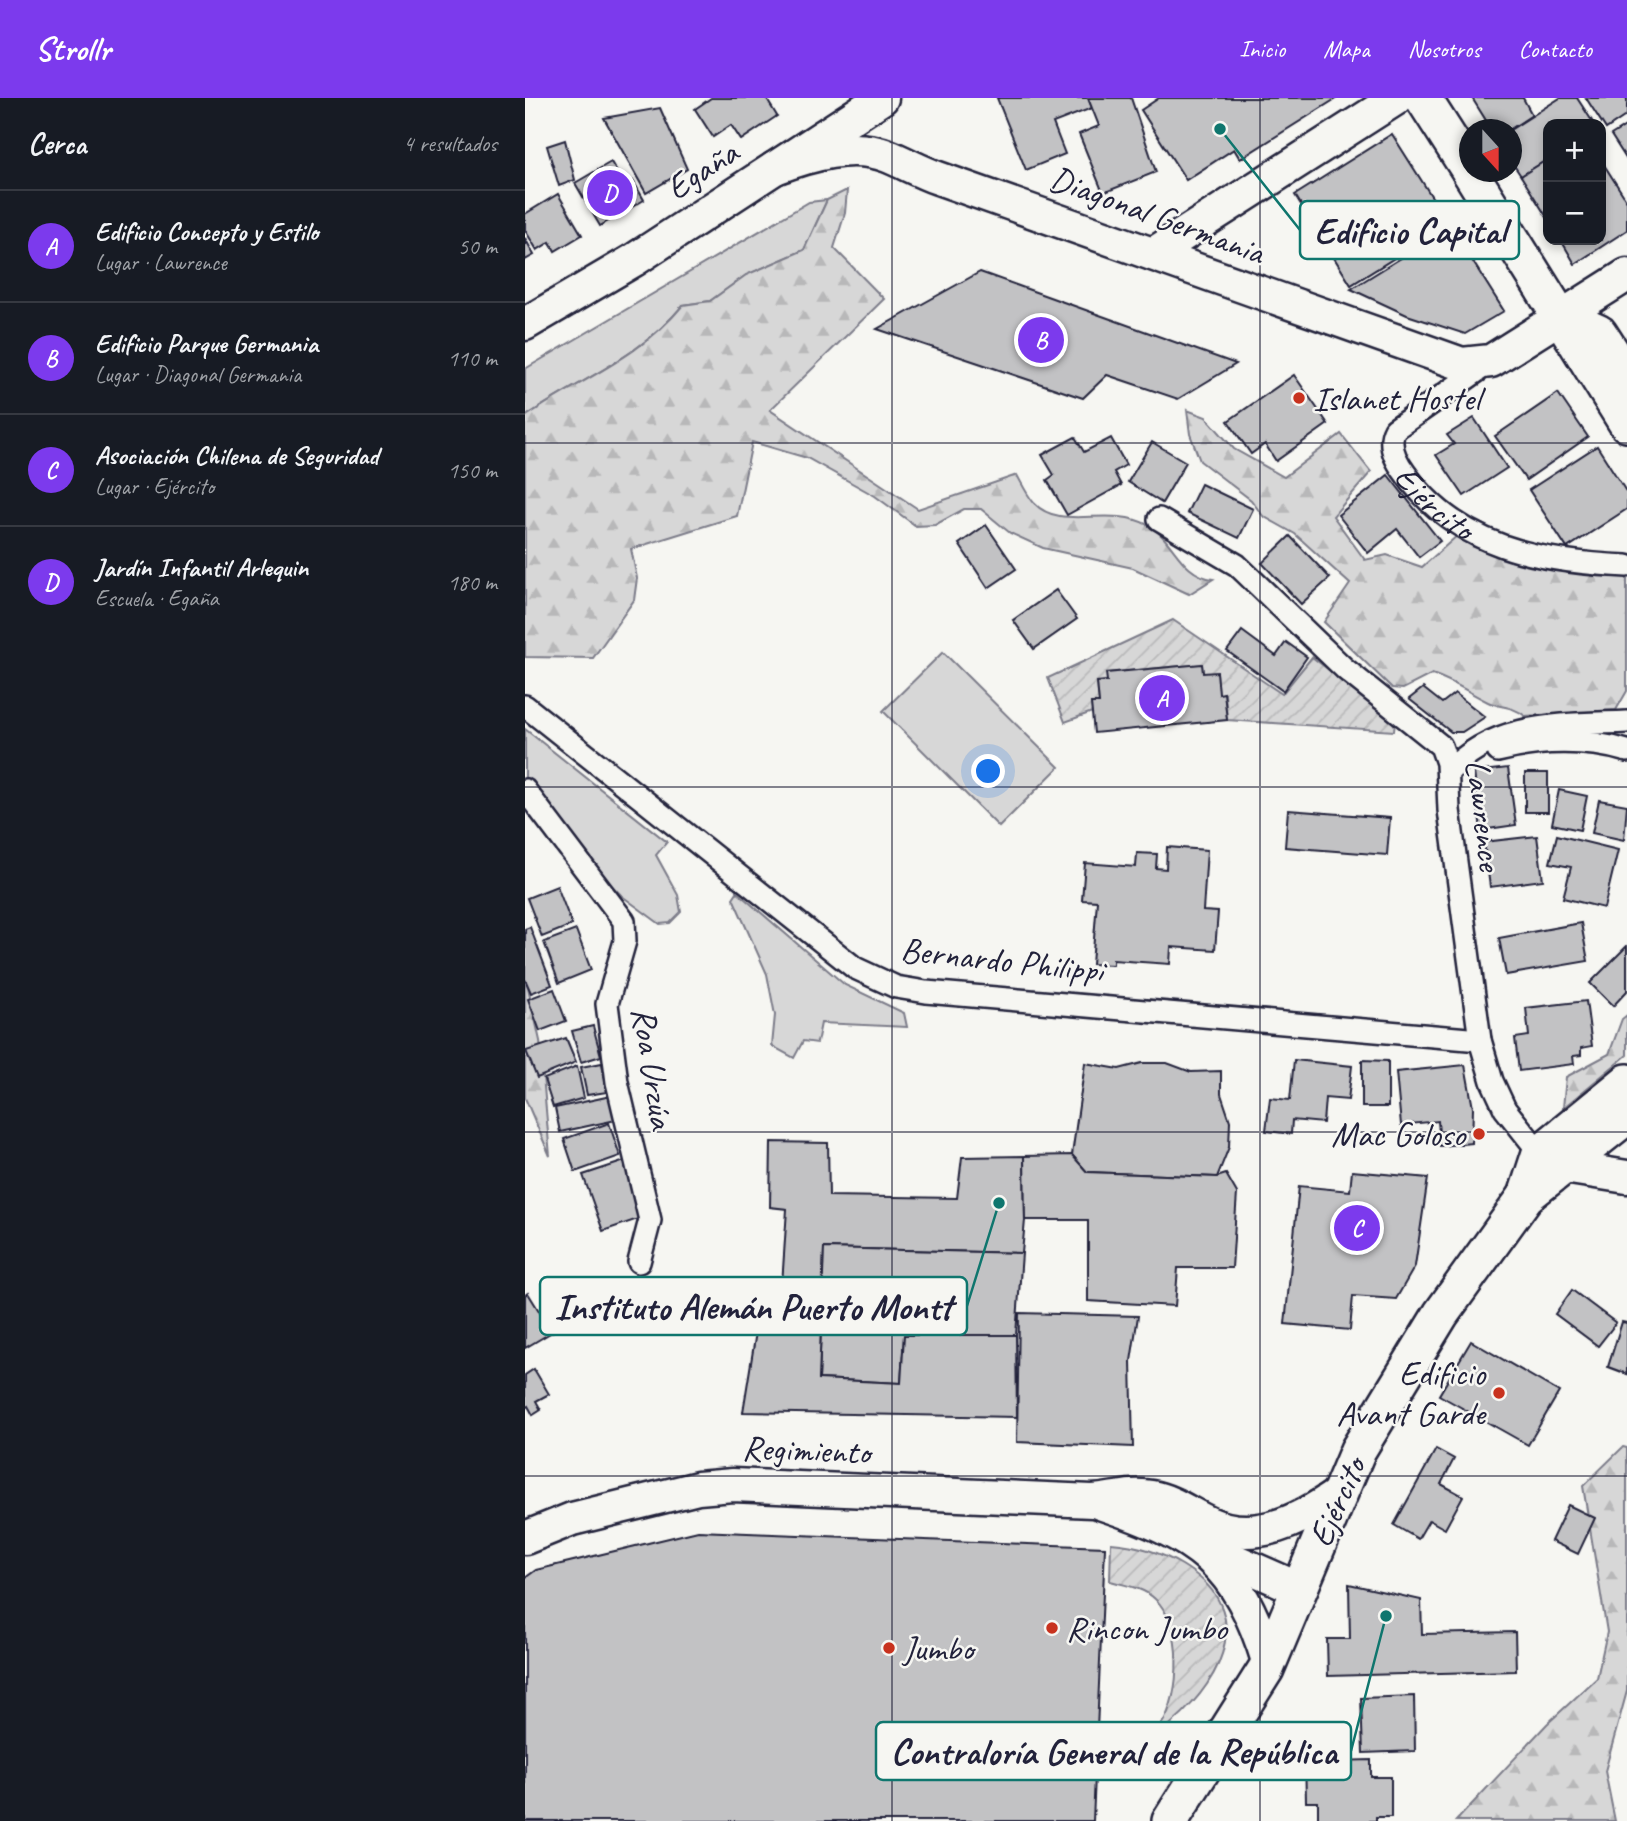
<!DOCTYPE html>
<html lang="es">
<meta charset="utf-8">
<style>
:root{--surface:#171b24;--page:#20242c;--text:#f1f3f6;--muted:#9ea1a6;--line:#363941;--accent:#7c3aed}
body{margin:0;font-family:Caveat,sans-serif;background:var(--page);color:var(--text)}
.controls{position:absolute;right:21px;top:21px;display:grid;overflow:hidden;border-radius:14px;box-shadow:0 4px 10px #0003}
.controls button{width:63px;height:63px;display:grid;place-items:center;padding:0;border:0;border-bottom:2px solid var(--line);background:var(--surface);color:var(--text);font:35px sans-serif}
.compass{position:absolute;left:934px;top:21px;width:63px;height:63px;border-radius:50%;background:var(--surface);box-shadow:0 4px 10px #0003;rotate:159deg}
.you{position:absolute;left:464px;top:674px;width:24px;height:24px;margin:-18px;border:5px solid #fff;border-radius:50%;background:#1a73e8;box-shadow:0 0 0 10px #1a73e833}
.badge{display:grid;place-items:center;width:46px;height:46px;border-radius:50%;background:var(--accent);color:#fff;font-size:23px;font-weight:700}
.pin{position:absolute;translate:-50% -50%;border:4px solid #fff;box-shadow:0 2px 7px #0006}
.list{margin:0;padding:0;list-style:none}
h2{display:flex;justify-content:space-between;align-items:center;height:91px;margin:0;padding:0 28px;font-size:30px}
h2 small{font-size:23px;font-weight:400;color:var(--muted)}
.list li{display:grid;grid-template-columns:46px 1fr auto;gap:21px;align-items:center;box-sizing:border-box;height:112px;padding:0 28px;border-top:2px solid var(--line)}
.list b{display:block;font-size:26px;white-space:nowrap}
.list p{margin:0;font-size:23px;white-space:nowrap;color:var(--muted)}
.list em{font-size:23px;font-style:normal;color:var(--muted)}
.map{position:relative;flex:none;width:1102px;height:1723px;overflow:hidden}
header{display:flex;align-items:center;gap:42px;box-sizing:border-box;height:98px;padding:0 35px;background:var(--accent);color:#fff}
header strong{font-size:33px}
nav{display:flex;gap:38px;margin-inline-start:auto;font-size:24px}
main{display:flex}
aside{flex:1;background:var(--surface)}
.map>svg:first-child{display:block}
.grass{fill:#d7d7d7;stroke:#7c7c89;stroke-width:2}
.forest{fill:url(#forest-firs);stroke:#7c7c89;stroke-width:2}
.garden{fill:url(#garden-furrows);stroke:#7c7c89;stroke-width:2}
.building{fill:#c2c2c4;stroke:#22223b;stroke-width:2}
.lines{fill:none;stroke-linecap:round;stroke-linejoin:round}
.street-casing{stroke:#22223b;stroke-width:26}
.secondary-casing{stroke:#22223b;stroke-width:37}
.primary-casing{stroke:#22223b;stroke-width:40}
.street{stroke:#f6f6f2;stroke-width:21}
.secondary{stroke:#f6f6f2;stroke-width:32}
.primary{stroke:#f6f6f2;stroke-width:35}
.grid{fill:none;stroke:#22223b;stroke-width:2;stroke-opacity:0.55}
.poi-dot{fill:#c8321e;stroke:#f6f6f2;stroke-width:2.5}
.labels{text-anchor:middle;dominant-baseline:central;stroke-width:5;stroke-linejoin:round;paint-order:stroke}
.street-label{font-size:35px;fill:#22223b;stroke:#f6f6f2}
.poi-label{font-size:35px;fill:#22223b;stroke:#f6f6f2;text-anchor:start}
.leader{fill:none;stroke:#0f766e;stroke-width:2.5}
.callout-dot{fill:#0f766e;stroke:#f6f6f2;stroke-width:2.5}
.callout{fill:#f6f6f2;stroke:#0f766e;stroke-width:2.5}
.callout-label{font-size:37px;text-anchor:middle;font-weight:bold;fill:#22223b}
</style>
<header>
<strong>Strollr</strong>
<nav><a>Inicio</a><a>Mapa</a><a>Nosotros</a><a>Contacto</a></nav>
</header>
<main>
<aside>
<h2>Cerca<small>4 resultados</small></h2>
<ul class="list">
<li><span class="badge">A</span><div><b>Edificio Concepto y Estilo</b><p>Lugar · Lawrence</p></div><em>50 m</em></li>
<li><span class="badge">B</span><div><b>Edificio Parque Germania</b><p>Lugar · Diagonal Germania</p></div><em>110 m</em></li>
<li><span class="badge">C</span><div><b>Asociación Chilena de Seguridad</b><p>Lugar · Ejército</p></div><em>150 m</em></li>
<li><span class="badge">D</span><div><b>Jardín Infantil Arlequin</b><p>Escuela · Egaña</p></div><em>180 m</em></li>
</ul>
</aside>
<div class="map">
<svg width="1102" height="1723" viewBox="0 0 1102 1723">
<defs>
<pattern id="forest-firs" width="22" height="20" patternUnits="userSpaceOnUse" patternTransform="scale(1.75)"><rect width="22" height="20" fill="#d7d7d7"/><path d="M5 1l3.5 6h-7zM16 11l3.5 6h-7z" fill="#b8b8b9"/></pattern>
<pattern id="garden-furrows" width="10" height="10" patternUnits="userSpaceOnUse" patternTransform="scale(1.75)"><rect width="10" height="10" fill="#d7d7d7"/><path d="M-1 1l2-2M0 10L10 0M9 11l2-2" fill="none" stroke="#b8b8b9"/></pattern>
</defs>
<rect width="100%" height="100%" fill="#f6f6f2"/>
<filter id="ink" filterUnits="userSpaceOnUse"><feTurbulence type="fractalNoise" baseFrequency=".0143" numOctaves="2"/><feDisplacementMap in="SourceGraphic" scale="14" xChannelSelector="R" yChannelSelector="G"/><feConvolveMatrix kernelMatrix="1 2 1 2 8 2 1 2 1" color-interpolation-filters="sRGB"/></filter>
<g filter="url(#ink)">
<g class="grass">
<path d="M302 102 279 152 221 177 185 203 158 207C114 261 55 281 0 319V271L284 104Z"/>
<polygon points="418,554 534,669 474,729 358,613"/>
<polygon points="0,631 142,744 131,757 153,797 156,814 145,825 135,826 97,798 65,765 0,682"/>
<polygon points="212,794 320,887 379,915 382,929 296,925 292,945 278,943 269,960 247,948 250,917 242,876 208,800"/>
</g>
<g class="forest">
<path d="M322 92 320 115 309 150 359 201 245 312 393 411 492 377C497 386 502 397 509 405 536 434 584 406 623 427 650 442 654 476 688 481L664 496 608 470 518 450 485 435 456 411H439L410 427 391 428 350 398 282 360 227 344 212 418 106 451 112 480 109 502 68 560 0 559V319C55 281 114 261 158 207L185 203 221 177 279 152 302 102Z"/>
<path d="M662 312 681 319 709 351 759 379 816 336 846 374 808 418 840 462 862 457 897 469 934 436 1102 471V593L1091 612 1000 618C988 608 976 610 963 604 943 594 928 583 907 576L878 591 867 590 799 524 825 486 770 436 738 418 726 402 675 363 665 336Z"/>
<polygon points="0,876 15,943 25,1058 0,1000"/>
<polygon points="1102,917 1102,957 1038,1010 1041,979 1084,956 1097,921"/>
<polygon points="1098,1349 1102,1350 1102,1593 1080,1673 1090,1723 931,1723 1022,1626 1072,1580 1082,1534 1058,1388"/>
</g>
<g class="garden">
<polygon points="648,522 757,596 787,559 870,623 869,633 702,622 700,596 694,596 692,575 678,575 677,566 582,575 582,583 572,585 574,605 566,606 567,614 540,624 523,580"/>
<path d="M586 1445C612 1447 635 1454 657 1467 730 1511 701 1578 648 1624 634 1636 626 1654 608 1659V1652C618 1645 629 1637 636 1627 657 1597 658 1526 630 1501 619 1490 600 1487 585 1483Z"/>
</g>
<g class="building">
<polygon points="186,0 241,0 252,18 216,42 206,27 188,39 170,11"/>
<polygon points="472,0 563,0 567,10 528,25 540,56 501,72"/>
<polygon points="563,0 606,0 631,74 578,95 554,36 574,28"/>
<polygon points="634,0 812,0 715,61 709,51 661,82 616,12"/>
<polygon points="947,0 998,0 1007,17 984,32 967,32"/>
<polygon points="1035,0 1052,0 1069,26 1023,26 1023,61 996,78 986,63 985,32"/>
<polygon points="1061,0 1102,0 1102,17 1081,31"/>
<polygon points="135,10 162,71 121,95 79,20"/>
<polygon points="1102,27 1102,62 1086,37"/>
<polygon points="867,36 924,126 826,187 770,97"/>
<polygon points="40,42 50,82 34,88 22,48"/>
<polygon points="1023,61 1023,121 996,78"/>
<polygon points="1076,62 1102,103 1102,132 1050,166 1036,142 1076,142"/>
<polygon points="86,64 100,88 108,83 119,102 75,128 50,85"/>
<polygon points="33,96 57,137 30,153 25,144 12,152 0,132 0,116"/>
<polygon points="926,129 979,213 940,236 882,217 826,191"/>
<polygon points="0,140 9,157 0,162"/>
<polygon points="455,174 711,266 653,301 582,277 558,300 352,231"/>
<polygon points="769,277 803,326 751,363 740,346 726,356 703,323"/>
<polygon points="1033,295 1063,339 1001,382 970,338"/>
<polygon points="949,320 982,370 939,398 911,357 929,346 922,337"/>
<polygon points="550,339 559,354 586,340 601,367 589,374 596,387 542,417 522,382 529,377 517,357"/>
<polygon points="627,344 661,364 637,405 603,384"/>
<polygon points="1072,348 1102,395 1102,411 1042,450 1004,392"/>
<polygon points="863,377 915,443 894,459 872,431 843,455 813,417"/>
<polygon points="676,386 728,411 714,440 662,415"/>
<polygon points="461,427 491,471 463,490 434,446"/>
<polygon points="765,438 805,480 776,506 737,465"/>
<polygon points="531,492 552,521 509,551 488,522"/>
<polygon points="717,533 751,558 761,544 782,559 758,593 702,553"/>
<polygon points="677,566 678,575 692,574 694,596 699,595 702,622 569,635 566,605 574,605 572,584 582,583 581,575"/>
<polygon points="898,590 917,605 930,595 960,619 937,634 926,634 884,601"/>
<polygon points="983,670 991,727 956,732 949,674"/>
<rect x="1000" y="675" width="23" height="39"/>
<polygon points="1034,692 1062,698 1055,732 1027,726"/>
<polygon points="1074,702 1102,707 1099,742 1067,735"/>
<polygon points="763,712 865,720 862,757 760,749"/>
<polygon points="1032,737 1093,752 1079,810 1038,800 1046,769 1025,765"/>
<polygon points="1012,738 1018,782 965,789 959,744"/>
<polygon points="642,749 682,752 678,813 693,814 690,852 646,849 645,866 588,862 588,867 567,866 572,803 557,802 560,765 611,769 612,755 632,756 631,770 641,771"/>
<polygon points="32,788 47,827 17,839 2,800"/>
<polygon points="1056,825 1063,863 981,877 974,840"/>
<polygon points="5,829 27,887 6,895 0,881 0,831"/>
<polygon points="51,832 66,872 34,885 19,844"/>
<polygon points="1102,848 1102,893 1088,908 1065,885"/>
<polygon points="29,891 41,923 15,933 3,901"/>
<polygon points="1061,903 1067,948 1056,950 1056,957 1048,958 1049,966 994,973 990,940 1004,938 1001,910"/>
<polygon points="68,928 76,958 56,964 47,933"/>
<polygon points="41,940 51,964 12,980 1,953"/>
<polygon points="769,962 827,968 823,1002 800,1000 798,1025 767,1022 766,1036 741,1033 745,1000 765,1002"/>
<polygon points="837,962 863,963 863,1009 837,1009"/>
<polygon points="77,965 82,994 62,997 56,969"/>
<polygon points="560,965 594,971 617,965 642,965 666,974 696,973 696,996 705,1023 704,1049 692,1079 562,1074 547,1057"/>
<polygon points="940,967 948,1010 947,1045 915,1048 913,1023 876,1027 871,974"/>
<polygon points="52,968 59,1000 28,1009 19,981"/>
<polygon points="86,998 91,1022 35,1034 30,1010"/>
<polygon points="84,1025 95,1058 50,1074 39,1041"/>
<polygon points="246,1044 303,1045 304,1098 432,1100 437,1059 499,1058 500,1122 497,1155 299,1150 298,1186 257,1187 262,1111 245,1109"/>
<polygon points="547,1057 562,1074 692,1079 701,1076 712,1095 707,1170 653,1170 650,1208 563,1203 563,1122 500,1122 499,1058"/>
<polygon points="100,1063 119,1119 78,1133 58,1077"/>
<polygon points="827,1073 903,1080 890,1168 871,1201 828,1198 825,1232 760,1226 774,1088 825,1093"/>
<polygon points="299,1150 497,1155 491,1237 379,1237 376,1285 294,1281"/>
<polygon points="1047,1192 1091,1225 1073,1248 1030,1216"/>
<polygon points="3,1195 27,1234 0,1250 0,1197"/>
<polygon points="297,1201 294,1281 376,1285 379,1237 491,1237 492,1319 218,1314 236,1203"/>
<polygon points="494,1215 613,1218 606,1263 608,1349 492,1344"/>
<polygon points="1097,1224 1102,1225 1102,1276 1083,1269"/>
<polygon points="946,1243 1034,1294 1003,1347 914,1297"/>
<polygon points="9,1271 24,1296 11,1303 16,1312 8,1317 3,1308 0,1310 0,1277"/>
<polygon points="911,1351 929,1361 916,1386 938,1398 920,1431 904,1422 893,1441 869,1427"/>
<polygon points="1043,1407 1070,1420 1053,1456 1026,1443"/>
<polygon points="173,1433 580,1449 568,1723 0,1723 0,1480 11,1472"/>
<polygon points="824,1486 896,1502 897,1536 990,1534 991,1573 803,1578 802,1541 825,1541"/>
<polygon points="889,1598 890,1653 838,1655 836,1600"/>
<polygon points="811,1655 811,1663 846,1662 846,1679 866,1679 866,1719 851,1719 851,1723 793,1723 793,1704 781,1704 780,1656"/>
</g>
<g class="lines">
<g class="street-casing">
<g id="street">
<path id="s1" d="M961 267 870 331C862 346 871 363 880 375 933 450 1015 464 1102 468"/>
<polyline points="634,421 712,467 820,571 916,648 922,665 924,712 955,942 967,983 980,1011 1015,1055"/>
<polyline points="0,608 330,870 371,889 401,894 955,942"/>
<path d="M973 653C1013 642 1062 641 1102 653"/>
<path d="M923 675C968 623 1039 627 1102 624"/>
<polyline points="0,692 99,823 100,843 82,906 92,984 125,1122 114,1164"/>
</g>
</g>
<g class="secondary-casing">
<g id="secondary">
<path d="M250 70C284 57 327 44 363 58 380 65 396 74 413 80L937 266 966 263 1102 177"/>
<polyline points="628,156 872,0"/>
<polyline points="0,226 109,162 357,0"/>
<polyline points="1023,1060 1039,1069 1102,1079"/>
<path d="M575 1405C674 1438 713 1464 744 1566"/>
<path d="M0 1440 47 1421 173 1390 208 1387 567 1403C587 1402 606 1395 626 1399 648 1403 664 1416 684 1425 730 1446 776 1422 813 1396"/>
<polyline points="686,1452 774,1491"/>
</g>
</g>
<g class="primary-casing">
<g id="primary">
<polyline points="898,0 944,72"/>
<polyline points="945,74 1102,326"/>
<polyline points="1037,218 1074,235 1102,278"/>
<polyline points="1001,1098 1015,1055 1102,984"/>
<polyline points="645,1723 741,1571 833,1352 916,1216 1001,1098 1102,1018"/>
</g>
</g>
<use href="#street" class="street"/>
<use href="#secondary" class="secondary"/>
<use href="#primary" class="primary"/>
</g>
</g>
<path class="grid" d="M367 0V1723M735 0V1723M0 345H1102M0 689H1102M0 1034H1102M0 1378H1102"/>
<g class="poi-dot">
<circle cx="774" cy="300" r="7"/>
<circle cx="954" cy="1036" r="7"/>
<circle cx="974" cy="1295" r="7"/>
<circle cx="527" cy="1530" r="7"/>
<circle cx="364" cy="1550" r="7"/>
</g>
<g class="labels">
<g class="street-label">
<text transform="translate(177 72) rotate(-33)">Egaña</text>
<text transform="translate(632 117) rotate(20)">Diagonal Germania</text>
<text stroke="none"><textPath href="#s1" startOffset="201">Ejército</textPath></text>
<text transform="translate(959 717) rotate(83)">Lawrence</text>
<text transform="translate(477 862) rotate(6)">Bernardo Philippi</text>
<text transform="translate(128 970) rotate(81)">Roa Urzúa</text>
<text transform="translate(281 1352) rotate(2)">Regimiento</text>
<text transform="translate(812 1404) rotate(-66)">Ejército</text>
</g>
<g class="poi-label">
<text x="788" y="300">Islanet Hostel</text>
<text x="940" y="1036" text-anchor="end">Mac Goloso</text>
<text x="960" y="1275" text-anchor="end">Edificio<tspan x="960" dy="40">Avant Garde</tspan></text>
<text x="541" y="1530">Rincon Jumbo</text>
<text x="378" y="1550">Jumbo</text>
</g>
</g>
<path class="leader" d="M695 31L775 132M474 1105L442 1208M861 1518L826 1653"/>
<g class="callout-dot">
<circle cx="695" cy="31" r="7"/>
<circle cx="474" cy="1105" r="7"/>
<circle cx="861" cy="1518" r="7"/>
</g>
<g class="callout">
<rect x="775" y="103" width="219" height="58" rx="7"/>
<rect x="15" y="1179" width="427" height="58" rx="7"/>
<rect x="351" y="1624" width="475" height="58" rx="7"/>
</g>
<g class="callout-label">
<text x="885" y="145">Edificio Capital</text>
<text x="228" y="1221">Instituto Alemán Puerto Montt</text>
<text x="589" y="1666">Contraloría General de la República</text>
</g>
</svg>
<div class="controls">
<button>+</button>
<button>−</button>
</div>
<svg class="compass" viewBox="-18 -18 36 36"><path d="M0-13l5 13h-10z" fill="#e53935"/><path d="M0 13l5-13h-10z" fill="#9ea1a6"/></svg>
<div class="you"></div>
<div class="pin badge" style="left:637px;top:600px">A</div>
<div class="pin badge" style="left:516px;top:242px">B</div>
<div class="pin badge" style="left:832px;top:1130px">C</div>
<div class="pin badge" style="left:85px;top:95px">D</div>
</div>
</main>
